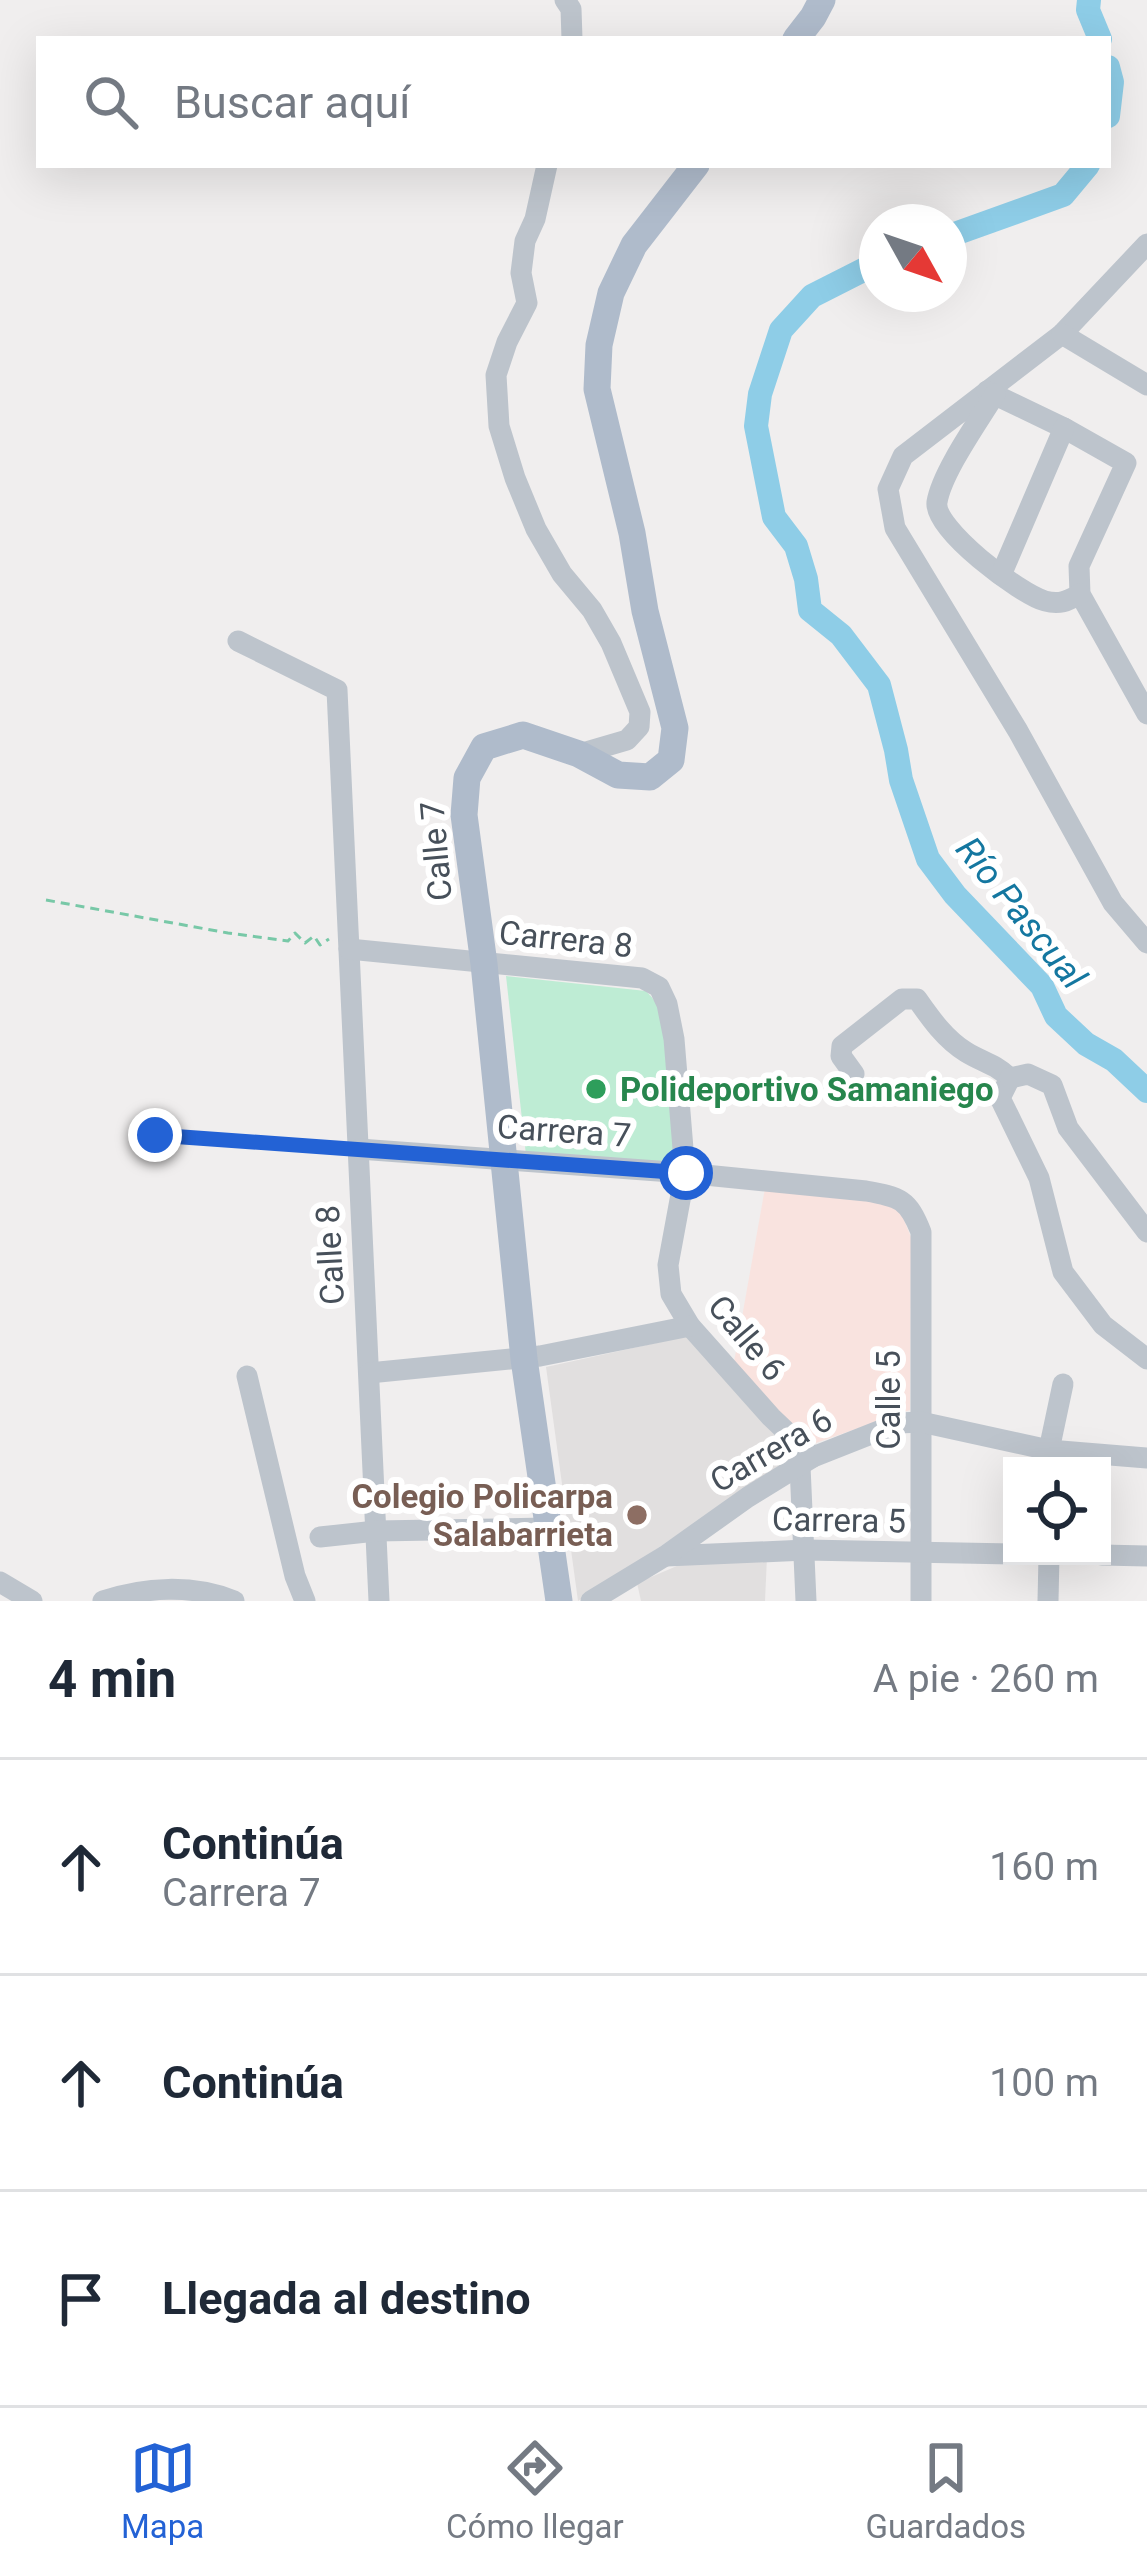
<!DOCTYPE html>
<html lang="es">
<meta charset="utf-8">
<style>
:root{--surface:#fff;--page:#f2f2f3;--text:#1f2937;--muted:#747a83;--line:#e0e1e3;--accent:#2362d5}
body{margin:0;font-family:Roboto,sans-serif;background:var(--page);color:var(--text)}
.controls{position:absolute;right:36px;bottom:36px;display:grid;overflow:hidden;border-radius:0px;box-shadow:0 12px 48px #0002}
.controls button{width:108px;height:108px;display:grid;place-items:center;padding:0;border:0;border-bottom:3px solid var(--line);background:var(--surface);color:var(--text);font:60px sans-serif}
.compass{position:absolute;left:859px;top:204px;width:108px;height:108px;border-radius:50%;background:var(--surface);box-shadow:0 12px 48px #0002;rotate:130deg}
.stop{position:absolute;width:36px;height:36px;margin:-27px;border:9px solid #2362d5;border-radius:50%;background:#fff}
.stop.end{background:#2362d5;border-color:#fff;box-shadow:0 3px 12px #0008}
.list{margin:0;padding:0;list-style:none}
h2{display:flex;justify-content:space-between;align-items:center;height:156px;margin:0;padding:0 48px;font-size:51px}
h2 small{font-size:39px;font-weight:400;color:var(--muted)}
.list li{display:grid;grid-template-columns:78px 1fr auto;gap:36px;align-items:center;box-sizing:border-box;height:216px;padding:0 48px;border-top:3px solid var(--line)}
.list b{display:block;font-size:45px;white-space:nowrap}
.list p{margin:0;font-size:39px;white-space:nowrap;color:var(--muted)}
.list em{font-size:39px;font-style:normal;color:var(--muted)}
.icon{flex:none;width:66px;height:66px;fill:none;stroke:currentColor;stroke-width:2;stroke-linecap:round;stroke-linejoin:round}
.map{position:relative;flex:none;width:1147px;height:1601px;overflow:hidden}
.search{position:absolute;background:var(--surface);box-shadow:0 12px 48px #0002;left:36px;right:36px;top:36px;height:132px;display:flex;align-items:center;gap:30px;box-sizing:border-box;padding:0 42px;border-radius:0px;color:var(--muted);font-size:45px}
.sheet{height:804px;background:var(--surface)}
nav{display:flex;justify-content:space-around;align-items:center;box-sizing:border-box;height:168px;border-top:3px solid var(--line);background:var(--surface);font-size:33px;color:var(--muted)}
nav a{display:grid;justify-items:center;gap:6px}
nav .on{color:var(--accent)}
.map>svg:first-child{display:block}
.education{fill:#e1dfdf}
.medical{fill:#f9e3df}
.green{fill:#beecd4}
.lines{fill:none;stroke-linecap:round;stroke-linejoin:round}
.river{stroke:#8ecde7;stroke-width:24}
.path{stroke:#78c8a7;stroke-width:3;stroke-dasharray:9 6;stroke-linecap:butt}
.minor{stroke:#bdc4cc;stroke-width:21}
.major{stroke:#afbbcb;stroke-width:27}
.route{stroke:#2362d5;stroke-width:15}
.leisure-dot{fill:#2e9e5b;stroke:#fff;stroke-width:4.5}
.education-dot{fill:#8d6e63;stroke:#fff;stroke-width:4.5}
.labels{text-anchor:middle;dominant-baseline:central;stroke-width:12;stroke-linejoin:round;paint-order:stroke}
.street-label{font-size:33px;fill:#47505a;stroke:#fff}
.leisure-label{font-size:33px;font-weight:bold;fill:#27864d;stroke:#fff;text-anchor:start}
.education-label{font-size:33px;font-weight:bold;fill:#785e54;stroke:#fff;text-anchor:end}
.water-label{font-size:36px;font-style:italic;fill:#1477a0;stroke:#fff}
</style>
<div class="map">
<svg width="1147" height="1601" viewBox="0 0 1147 1601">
<rect width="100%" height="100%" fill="#f0eeee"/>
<g class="education">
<polygon points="688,1336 800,1454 578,1601 546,1367"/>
<polygon points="767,1557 765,1601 641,1601 637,1583 691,1560"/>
</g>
<polygon class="medical" points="765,1188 883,1201 899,1208 911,1237 910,1410 810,1445 734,1362"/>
<path class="green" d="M506 976 646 991C656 1001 661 1010 666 1024L681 1165 526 1155Z"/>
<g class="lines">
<g class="river">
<polyline points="1089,0 1088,10 1100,39"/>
<polyline points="1108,67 1112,82 1108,116"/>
<polyline points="949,236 1063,195 1088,165"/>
<polyline points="877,263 812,296 781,330 760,394 756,426 774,517 796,546 806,579 810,610 841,635 879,685 896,750 901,780 928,859 955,895 1042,986 1056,1016 1086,1044 1114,1060 1147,1091"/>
</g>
<g class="path">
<polyline points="46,900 228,933 288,941 295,933 305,943 314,936 320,945 329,939"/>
<polyline points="155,1135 339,1148"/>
</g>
<g class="minor">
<polyline points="565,0 571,9 572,39"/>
<polyline points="547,165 535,219 525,241 521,273 527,303 507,342 496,375 499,426 515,478 536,529 562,574 592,610 611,643 640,712 639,727 627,740 579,754"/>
<polyline points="1147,244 1062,334 903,456 888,489 895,528 1018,731 1113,903 1147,943"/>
<polyline points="1062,334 1147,385"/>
<polyline points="987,391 1064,428 1126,463 1079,566 1080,594 1147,714"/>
<path d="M995 394C978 422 942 472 937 502 933 529 1020 594 1045 601 1060 605 1067 601 1080 594"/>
<polyline points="1001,575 1064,428"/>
<polyline points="238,641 337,690 379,1601"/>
<polyline points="349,949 642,978 659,987 667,1004 674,1039 685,1173 668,1265 671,1294 690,1326 771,1417 813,1457"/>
<path d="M854 1074 841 1056 842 1046 902 999H917C931 1019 945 1039 966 1052 984 1063 992 1062 1010 1078"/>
<polyline points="1010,1078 1000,1098 1039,1178 1063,1272 1103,1325 1147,1359"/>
<polyline points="1010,1078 1028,1074 1052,1085 1068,1128 1147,1232"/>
<path d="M359 1149 685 1173 866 1191C900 1197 908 1199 921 1232V1601"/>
<polyline points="369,1373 540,1356 690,1326"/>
<polyline points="247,1376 295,1576 305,1601"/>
<polyline points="800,1466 806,1601"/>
<polyline points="1049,1466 1049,1450 1063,1384"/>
<polyline points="320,1537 376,1531 546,1528"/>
<polyline points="1102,1555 1147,1556"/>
<polyline points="666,1556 806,1550 1012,1554"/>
<polyline points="0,1582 32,1601"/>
<path d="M103 1601C144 1587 193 1584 234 1601"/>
<polyline points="591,1601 665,1556 748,1497 813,1457 899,1423 921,1422 1049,1450 1147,1458"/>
<polyline points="1048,1601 1049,1556"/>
</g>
<g class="major">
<polyline points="796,39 813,17 822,0"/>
<polyline points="559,1601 524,1359 484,964 464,815 467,778 484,747 523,735 579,754 618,775 650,777 671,760 675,728 645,611 632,533 597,389 599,345 611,293 634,245 696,165"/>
</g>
</g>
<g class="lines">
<polyline class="route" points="155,1135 686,1173"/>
</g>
<circle class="leisure-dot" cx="596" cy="1089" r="12"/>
<circle class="education-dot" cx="637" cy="1515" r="12"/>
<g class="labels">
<g class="street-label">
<text transform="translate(436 851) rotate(-95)">Calle 7</text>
<text transform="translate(566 939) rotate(6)">Carrera 8</text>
<text transform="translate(564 1131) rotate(4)">Carrera 7</text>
<text transform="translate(330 1255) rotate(-93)">Calle 8</text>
<text transform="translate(747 1338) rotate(50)">Calle 6</text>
<text transform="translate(888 1400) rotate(-90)">Calle 5</text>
<text transform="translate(771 1450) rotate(-30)">Carrera 6</text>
<text transform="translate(839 1520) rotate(1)">Carrera 5</text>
</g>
<g class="leisure-label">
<text x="620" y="1089">Polideportivo Samaniego</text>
</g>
<g class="education-label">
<text x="613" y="1496">Colegio Policarpa<tspan x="613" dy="38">Salabarrieta</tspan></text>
</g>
<g class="water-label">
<text transform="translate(1021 913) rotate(51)">Río Pascual</text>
</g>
</g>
</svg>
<div class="controls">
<button><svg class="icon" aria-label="locate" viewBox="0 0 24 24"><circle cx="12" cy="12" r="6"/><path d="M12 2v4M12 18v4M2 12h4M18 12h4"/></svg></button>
</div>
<svg class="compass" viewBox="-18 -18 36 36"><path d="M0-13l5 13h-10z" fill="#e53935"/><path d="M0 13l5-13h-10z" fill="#747a83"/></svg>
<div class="stop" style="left:686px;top:1173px"></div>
<div class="stop end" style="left:155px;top:1135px"></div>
<div class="search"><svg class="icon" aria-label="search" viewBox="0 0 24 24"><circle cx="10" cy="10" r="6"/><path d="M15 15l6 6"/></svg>Buscar aquí</div>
</div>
<section class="sheet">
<h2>4 min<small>A pie · 260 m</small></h2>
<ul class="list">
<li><svg class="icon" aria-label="ahead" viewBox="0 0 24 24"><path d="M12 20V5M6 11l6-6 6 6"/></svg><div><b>Continúa</b><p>Carrera 7</p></div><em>160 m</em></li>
<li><svg class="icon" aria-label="ahead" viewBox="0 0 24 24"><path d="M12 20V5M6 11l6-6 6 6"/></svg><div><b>Continúa</b></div><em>100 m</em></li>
<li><svg class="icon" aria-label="arrive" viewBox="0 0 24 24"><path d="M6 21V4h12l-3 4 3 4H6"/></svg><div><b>Llegada al destino</b></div></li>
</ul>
</section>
<nav>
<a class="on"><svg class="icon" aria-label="map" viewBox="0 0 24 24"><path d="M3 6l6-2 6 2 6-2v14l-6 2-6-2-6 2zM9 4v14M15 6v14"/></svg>Mapa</a>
<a><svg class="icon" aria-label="directions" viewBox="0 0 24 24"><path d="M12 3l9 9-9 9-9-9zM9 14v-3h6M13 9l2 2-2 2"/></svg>Cómo llegar</a>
<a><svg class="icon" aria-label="saved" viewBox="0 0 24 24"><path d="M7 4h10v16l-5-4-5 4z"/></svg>Guardados</a>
</nav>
